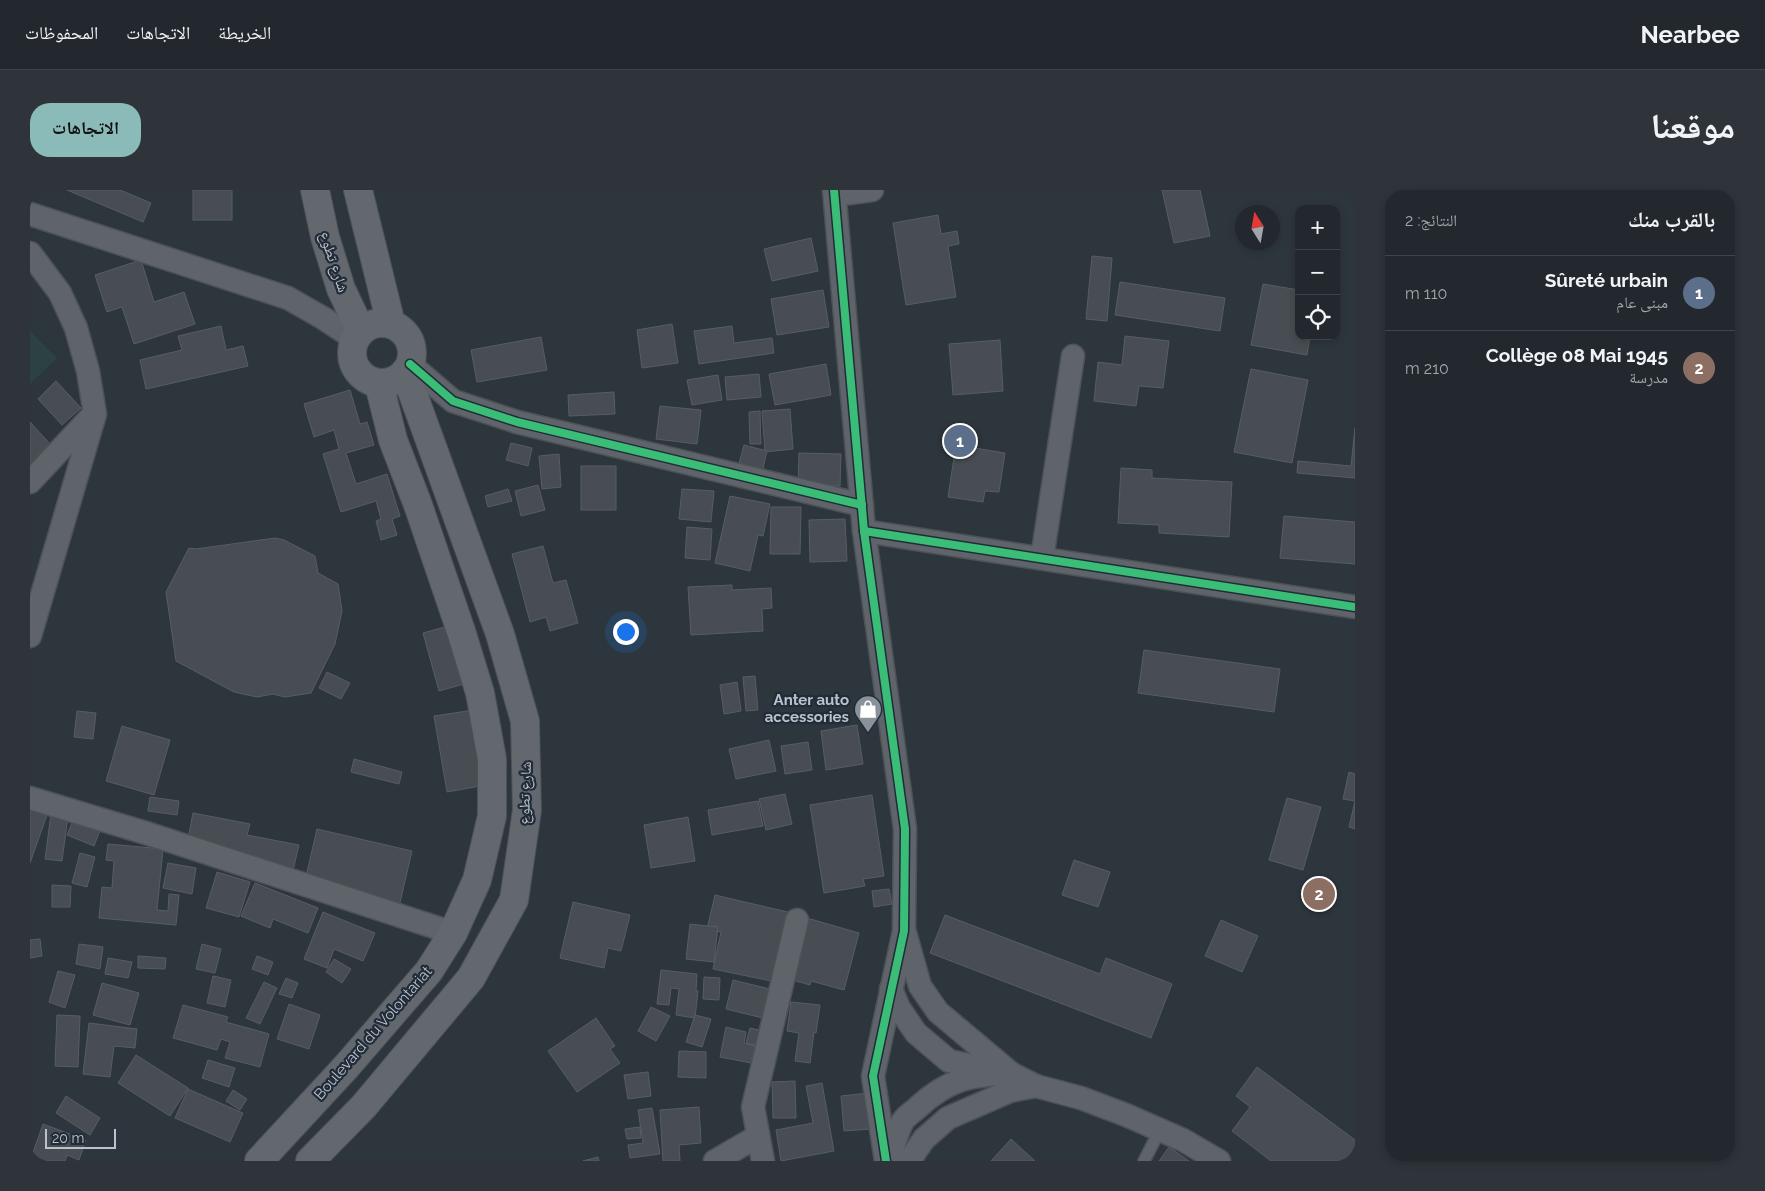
<!DOCTYPE html>
<html lang="ar">
<meta charset="utf-8">
<style>
:root{--surface:#22282e;--page:#2e343a;--text:#f1f3f6;--muted:#a2a6aa;--line:#3f444a;--accent:#8bbbb9}
body{margin:0;font-family:Raleway,"Noto Naskh Arabic",sans-serif;background:var(--page);color:var(--text);direction:rtl}
.controls{position:absolute;right:15px;top:15px;display:grid;overflow:hidden;border-radius:10px;box-shadow:0 2px 8px #0003}
.controls button{width:45px;height:45px;display:grid;place-items:center;padding:0;border:0;border-bottom:1px solid var(--line);background:var(--surface);color:var(--text);font:25px sans-serif}
.compass{position:absolute;left:1205px;top:15px;width:45px;height:45px;border-radius:50%;background:var(--surface);box-shadow:0 2px 8px #0003;rotate:349deg}
.scale{position:absolute;left:15px;bottom:12px;width:71px;box-sizing:border-box;padding-left:5px;border:2px solid #bac2cc;border-top:0;font-size:14px;line-height:18px;white-space:nowrap;color:#bac2cc;-webkit-text-stroke:4px #212c38;paint-order:stroke}
.you{position:absolute;left:595px;top:441px;width:18px;height:18px;margin:-12px;border:4px solid #fff;border-radius:50%;background:#1a73e8;box-shadow:0 0 0 8px #1a73e833}
.badge{display:grid;place-items:center;width:32px;height:32px;border-radius:50%;background:var(--accent);color:#fff;font-size:16px;font-weight:700}
.pin{position:absolute;translate:-50% -50%;border:2px solid #fff;box-shadow:0 1px 5px #0006}
.list{margin:0;padding:0;list-style:none}
h2{display:flex;justify-content:space-between;align-items:center;height:65px;margin:0;padding:0 20px;font-size:21px}
h2 small{font-size:16px;font-weight:400;color:var(--muted)}
.list li{display:grid;grid-template-columns:32px 1fr auto;gap:15px;align-items:center;box-sizing:border-box;height:75px;padding:0 20px;border-top:1px solid var(--line)}
.list b{display:block;font-size:19px;white-space:nowrap}
.list p{margin:0;font-size:16px;white-space:nowrap;color:var(--muted)}
.list em{font-size:16px;font-style:normal;color:var(--muted)}
.icon{flex:none;width:28px;height:28px;fill:none;stroke:currentColor;stroke-width:2;stroke-linecap:round;stroke-linejoin:round}
.map{position:relative;flex:none;width:1325px;height:971px;overflow:hidden;direction:ltr;border-radius:20px}
header{display:flex;align-items:center;gap:30px;box-sizing:border-box;height:70px;padding:0 25px;background:var(--surface);border-bottom:1px solid var(--line)}
header strong{font-size:24px}
nav{display:flex;gap:28px;margin-inline-start:auto;font-size:18px}
.intro{display:flex;align-items:center;justify-content:space-between;box-sizing:border-box;height:120px;padding:0 30px}
h1{margin:0;font-size:35px}
.button{padding:12px 22px;border-radius:20px;background:var(--accent);color:#111;font-size:18px;font-weight:700}
main{display:flex;gap:30px;padding:0 30px}
aside{flex:1;background:var(--surface);border-radius:20px;box-shadow:0 2px 8px #0003}
.map>svg:first-child{display:block}
.green{fill:#2b4142}
.building{fill:#474d52;stroke:#575d64}
.lines{fill:none;stroke-linecap:round;stroke-linejoin:round}
.service-casing{stroke:#4d5257;stroke-width:14}
.minor-casing{stroke:#4d5257;stroke-width:25}
.secondary-casing{stroke:#4d5257;stroke-width:30}
.service{stroke:#5f646a;stroke-width:11}
.minor{stroke:#5f646a;stroke-width:22}
.secondary{stroke:#63686f;stroke-width:28}
.cycleway-casing{stroke:#212c38;stroke-width:11}
.cycleway{stroke:#3abd76;stroke-width:8}
.labels{text-anchor:middle;dominant-baseline:central;stroke-width:4.5;stroke-linejoin:round;paint-order:stroke}
.street-label{font-size:15px;fill:#bac2cc;stroke:#212c38}
.poi-label{font-size:15px;font-weight:bold;fill:#bac2cc;stroke:#212c38;text-anchor:end}
</style>
<header>
<strong>Nearbee</strong>
<nav><a>الخريطة</a><a>الاتجاهات</a><a>المحفوظات</a></nav>
</header>
<div class="intro"><h1>موقعنا</h1><a class="button">الاتجاهات</a></div>
<main>
<aside>
<h2>بالقرب منك<small>النتائج: 2</small></h2>
<ul class="list">
<li><span class="badge" style="background:#5c6f8a">1</span><div><b>Sûreté urbain</b><p>مبنى عام</p></div><em>110 m</em></li>
<li><span class="badge" style="background:#8d6e63">2</span><div><b>Collège 08 Mai 1945</b><p>مدرسة</p></div><em>210 m</em></li>
</ul>
</aside>
<div class="map">
<svg width="1325" height="971" viewBox="0 0 1325 971">
<rect width="100%" height="100%" fill="#2e363d"/>
<polygon class="green" points="0,141 27,168 0,194"/>
<g class="building">
<polygon points="37,0 90,0 121,13 113,32"/>
<rect x="163" y="0" width="39" height="30"/>
<polygon points="1132,0 1170,0 1180,46 1144,53"/>
<polygon points="908,25 911,44 927,41 929,54 918,56 926,107 876,115 863,33"/>
<polygon points="781,48 788,81 742,91 734,59"/>
<polygon points="1062,66 1082,68 1077,131 1056,129"/>
<polygon points="111,70 124,112 154,102 165,134 104,154 92,117 77,122 65,85"/>
<polygon points="1090,92 1195,108 1190,141 1085,125"/>
<polygon points="1233,94 1269,100 1269,146 1280,146 1277,165 1221,155"/>
<polygon points="793,100 799,137 747,145 741,109"/>
<polygon points="642,134 648,173 612,178 607,140"/>
<polygon points="191,136 196,160 213,156 218,176 116,199 110,170 152,160 148,146"/>
<polygon points="702,136 704,153 742,148 744,163 669,174 664,141"/>
<polygon points="1095,146 1139,151 1133,198 1109,196 1106,216 1064,211 1068,172 1092,175"/>
<polygon points="511,147 517,180 447,192 441,160"/>
<polygon points="970,150 973,201 923,205 919,154"/>
<polygon points="796,174 801,205 745,215 739,184"/>
<polygon points="1221,179 1278,190 1262,273 1204,262"/>
<polygon points="729,184 731,207 697,210 695,187"/>
<polygon points="688,185 692,210 662,215 657,190"/>
<polygon points="26,191 51,218 32,235 8,209"/>
<polygon points="320,200 330,234 337,232 344,255 316,263 326,294 357,284 370,326 362,329 367,345 351,350 346,331 351,329 346,311 311,322 293,264 309,259 304,240 284,247 274,214"/>
<polygon points="584,202 585,224 539,226 538,205"/>
<polygon points="630,216 671,220 667,254 626,249"/>
<polygon points="760,219 763,259 735,262 732,221"/>
<polygon points="730,221 731,254 720,254 719,222"/>
<polygon points="0,232 31,266 0,294"/>
<polygon points="1325,238 1325,288 1267,283 1268,271 1321,276"/>
<polygon points="481,253 502,258 498,276 476,270"/>
<polygon points="714,255 737,261 732,283 708,277"/>
<polygon points="926,255 975,263 969,302 955,301 953,312 918,307"/>
<polygon points="769,263 811,264 810,296 768,295"/>
<polygon points="529,264 531,297 512,299 509,266"/>
<rect x="551" y="276" width="35" height="44"/>
<polygon points="1091,278 1122,280 1122,288 1202,292 1199,347 1129,343 1129,335 1088,333"/>
<polygon points="508,295 515,320 491,326 485,301"/>
<polygon points="478,299 482,311 458,317 455,306"/>
<polygon points="652,299 684,301 681,332 649,329"/>
<polygon points="700,306 740,314 733,346 728,345 720,381 685,373"/>
<polygon points="741,317 771,317 770,364 740,364"/>
<polygon points="1254,326 1325,332 1325,374 1250,368"/>
<polygon points="815,329 817,371 780,372 779,330"/>
<polygon points="657,337 682,339 680,370 655,368"/>
<polygon points="245,348 254,350 285,366 288,383 308,394 312,421 305,454 281,503 255,507 243,504 227,507 204,502 146,471 136,402 159,358 166,359"/>
<polygon points="513,356 523,393 536,390 548,433 520,441 516,427 500,432 482,364"/>
<polygon points="702,395 702,400 741,398 742,418 732,419 733,441 661,445 658,397"/>
<polygon points="418,436 434,494 409,501 393,443"/>
<polygon points="1114,460 1250,479 1244,522 1108,503"/>
<polygon points="297,482 320,493 311,509 289,498"/>
<polygon points="725,486 728,520 716,521 713,487"/>
<polygon points="707,492 711,521 694,524 690,495"/>
<polygon points="444,520 456,595 417,602 404,526"/>
<polygon points="47,521 66,523 63,549 44,547"/>
<polygon points="827,535 833,574 796,580 791,541"/>
<polygon points="92,536 140,550 124,605 76,591"/>
<polygon points="739,550 746,581 706,589 699,559"/>
<polygon points="778,552 782,580 755,584 751,556"/>
<polygon points="324,569 372,582 369,594 321,582"/>
<polygon points="1319,582 1325,584 1325,639 1319,637 1325,611 1313,609"/>
<polygon points="755,604 762,634 736,640 729,609"/>
<polygon points="842,605 854,686 833,689 835,696 794,703 780,615"/>
<polygon points="120,607 149,611 147,625 118,621"/>
<polygon points="1257,608 1291,617 1273,680 1239,670"/>
<polygon points="728,611 733,636 682,645 678,620"/>
<polygon points="0,619 17,625 0,673"/>
<polygon points="163,623 220,634 217,645 269,655 262,685 226,678 228,667 213,664 156,659"/>
<polygon points="21,624 38,626 32,671 15,669"/>
<polygon points="658,627 665,671 621,678 614,635"/>
<polygon points="44,628 71,638 64,656 37,645"/>
<polygon points="287,639 382,661 369,717 274,695"/>
<polygon points="78,654 133,659 127,720 138,721 139,704 149,705 146,735 69,728 72,697 82,698 84,671 76,670"/>
<polygon points="50,663 65,667 57,697 42,693"/>
<polygon points="1044,670 1080,682 1068,717 1032,705"/>
<polygon points="138,673 166,678 162,704 133,698"/>
<polygon points="187,682 220,692 209,727 176,718"/>
<polygon points="225,693 288,718 278,743 243,729 240,738 211,726"/>
<polygon points="22,695 41,696 40,717 22,717"/>
<polygon points="859,699 862,714 844,717 842,701"/>
<polygon points="685,705 762,723 746,792 683,779 691,742 677,739"/>
<polygon points="543,712 600,725 591,761 578,758 574,778 530,768"/>
<polygon points="293,722 345,743 333,771 304,759 297,778 274,769"/>
<polygon points="915,725 1070,784 1076,768 1142,794 1121,848 900,763"/>
<polygon points="777,728 829,743 814,800 781,791 780,795 759,789"/>
<polygon points="1191,730 1228,746 1212,782 1175,766"/>
<polygon points="660,734 688,737 684,772 656,769"/>
<polygon points="10,749 12,766 0,768 0,750"/>
<polygon points="49,754 73,757 70,779 46,774"/>
<polygon points="172,754 191,759 185,783 166,779"/>
<polygon points="108,766 136,768 135,779 108,778"/>
<polygon points="227,766 243,772 238,785 222,779"/>
<polygon points="78,768 102,772 98,788 75,784"/>
<polygon points="304,769 321,779 312,793 296,782"/>
<polygon points="631,780 667,784 666,801 668,801 665,828 646,825 649,799 641,798 639,815 627,814"/>
<polygon points="28,781 45,785 35,818 19,812"/>
<polygon points="183,786 201,790 195,817 177,813"/>
<polygon points="674,787 690,788 689,810 673,809"/>
<polygon points="256,788 268,793 262,808 249,804"/>
<polygon points="703,790 752,802 745,831 696,819"/>
<polygon points="234,792 247,798 230,834 216,828"/>
<polygon points="72,793 109,803 100,835 63,825"/>
<polygon points="761,812 790,815 786,843 784,842 780,873 765,871 769,843 757,841"/>
<polygon points="259,814 290,825 279,859 247,849"/>
<polygon points="153,815 198,827 196,832 239,844 230,877 195,868 200,852 191,849 187,860 143,848"/>
<polygon points="621,817 640,826 626,851 608,841"/>
<polygon points="27,825 50,826 48,877 25,876"/>
<polygon points="665,825 681,829 672,857 656,852"/>
<polygon points="566,828 585,856 580,859 590,873 547,902 518,861"/>
<polygon points="59,833 107,839 105,858 84,856 80,887 53,884"/>
<polygon points="696,837 716,842 714,853 725,856 721,873 690,867"/>
<polygon points="720,838 737,842 733,857 716,853"/>
<polygon points="649,861 676,862 676,888 648,887"/>
<polygon points="106,865 158,898 140,926 88,893"/>
<polygon points="178,870 205,878 199,897 172,888"/>
<polygon points="1227,877 1325,950 1325,971 1241,971 1202,941 1220,917 1206,906"/>
<polygon points="618,882 621,906 598,909 594,885"/>
<polygon points="765,891 766,928 743,928 742,892"/>
<polygon points="792,893 804,961 751,971 746,940 783,933 776,896"/>
<polygon points="158,899 213,923 200,952 145,928"/>
<polygon points="203,900 217,909 210,920 196,911"/>
<polygon points="838,903 841,939 814,941 811,906"/>
<polygon points="36,906 70,928 60,945 26,923"/>
<polygon points="669,917 671,953 649,955 650,971 633,971 630,920"/>
<polygon points="622,918 630,964 600,968 598,955 613,953 608,920"/>
<polygon points="13,934 56,950 49,970 37,965 35,971 0,971"/>
<polygon points="610,937 611,948 597,949 595,939"/>
<polygon points="981,949 1005,971 961,971"/>
<polygon points="1139,957 1159,971 1129,971"/>
<polygon points="568,967 569,971 553,971"/>
</g>
<g class="lines">
<g class="service-casing">
<polyline id="service" points="1114,971 1130,940"/>
</g>
<g class="minor-casing">
<g id="minor">
<polyline points="804,0 834,341 875,639 874,741 843,886 856,971"/>
<polyline points="805,5 842,0"/>
<polyline points="0,24 258,108 293,128 325,149"/>
<polyline points="0,63 30,103 46,138 58,181 65,224 0,446"/>
<polyline points="380,174 423,211 487,232 832,315"/>
<polyline points="0,292 62,226"/>
<polyline points="834,341 1325,417"/>
<polyline points="1012,368 1043,166"/>
<polyline points="0,608 116,643 423,743"/>
<polyline points="875,743 890,796 908,822 982,884 1006,896 1051,908 1096,925 1153,950 1189,971"/>
<polyline points="861,799 869,818 886,843 919,871 959,879"/>
<polyline points="685,971 728,946"/>
<polyline points="733,971 723,917 767,730"/>
<path d="M859 971C863 959 867 941 873 931 876 926 883 922 887 918 918 889 942 884 982 884"/>
<polyline points="879,971 894,949 918,928 980,901 1006,896"/>
</g>
</g>
<g class="secondary-casing">
<g id="secondary">
<polyline points="285,0 295,47 311,99 331,141"/>
<polyline points="328,0 361,134"/>
<circle cx="352" cy="163" r="30"/>
<polyline points="229,971 316,877 399,781 423,743 447,690 462,626 462,569 450,503 431,441 388,315 363,250 349,194"/>
<polyline points="280,971 334,916 441,788 484,710 497,620 495,531 470,444 375,182"/>
</g>
</g>
<use href="#service" class="service"/>
<use href="#minor" class="minor"/>
<use href="#secondary" class="secondary"/>
<g class="cycleway-casing">
<g id="cycleway">
<polyline points="804,0 834,341 875,639 874,741 843,886 856,971"/>
<polyline points="380,174 423,211 487,232 832,315"/>
<polyline points="834,341 1325,417"/>
</g>
</g>
<use href="#cycleway" class="cycleway"/>
</g>
<defs>
<g id="shop-pin" transform="scale(1.4375)"><path d="M0 17L-7.5 6A9.5 9.5 0 1 1 7.5 6Z" fill="#89919a" stroke="#212c38"/><path d="M-5-2.5h2.3a2.7 3.5 0 0 1 5.4 0H5L5.5 6h-11ZM-1.5-2.5h3a1.5 2.3 0 0 0-3 0Z" fill="#fff"/></g>
</defs>
<g fill-rule="evenodd">
<use href="#shop-pin" x="838" y="519"/>
</g>
<g class="labels">
<g class="street-label">
<text transform="translate(304 72) rotate(72)">شارع تطوع</text>
<text transform="translate(495 603) rotate(-88)">شارع تطوع</text>
<text transform="translate(343 843) rotate(-49)">Boulevard du Volontariat</text>
</g>
<g class="poi-label">
<text x="819" y="510">Anter auto<tspan x="819" dy="17">accessories</tspan></text>
</g>
</g>
</svg>
<div class="controls">
<button>+</button>
<button>−</button>
<button><svg class="icon" aria-label="locate" viewBox="0 0 24 24"><circle cx="12" cy="12" r="6"/><path d="M12 2v4M12 18v4M2 12h4M18 12h4"/></svg></button>
</div>
<svg class="compass" viewBox="-18 -18 36 36"><path d="M0-13l5 13h-10z" fill="#e53935"/><path d="M0 13l5-13h-10z" fill="#a2a6aa"/></svg>
<div class="scale">20 m</div>
<div class="you"></div>
<div class="pin badge" style="left:930px;top:251px;background:#5c6f8a">1</div>
<div class="pin badge" style="left:1289px;top:704px;background:#8d6e63">2</div>
</div>
</main>
